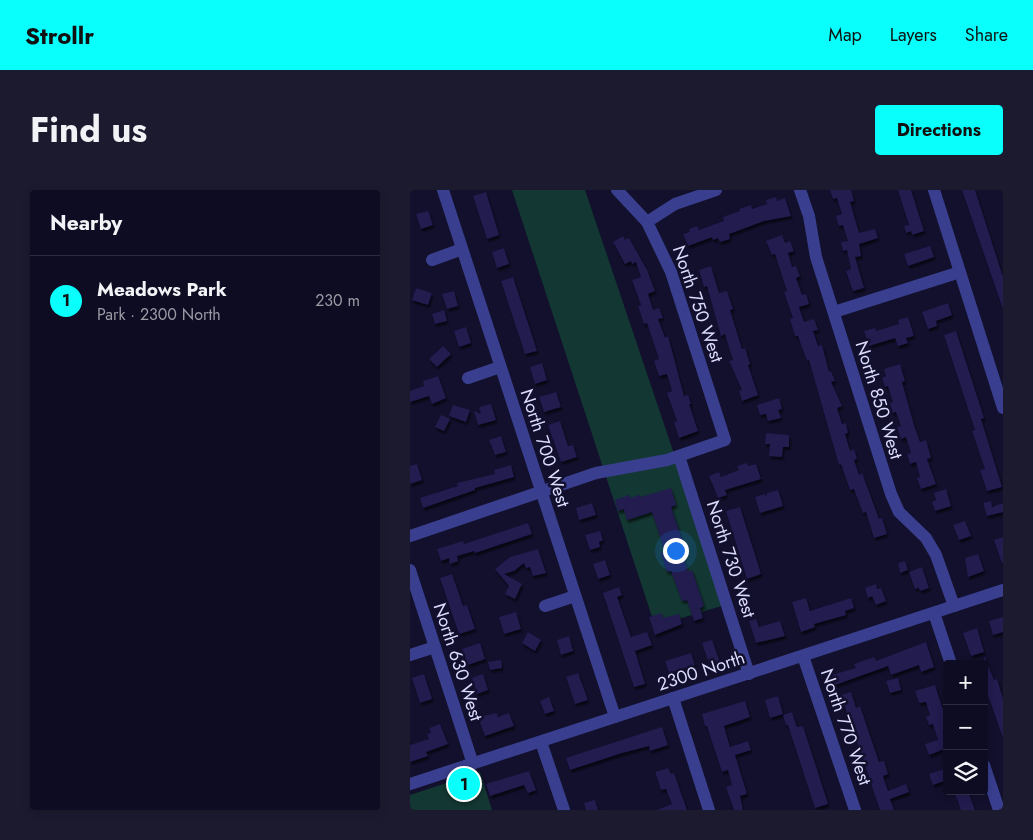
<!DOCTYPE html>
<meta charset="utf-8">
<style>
:root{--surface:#0e0c22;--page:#1c1a2f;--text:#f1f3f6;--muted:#9b9ba5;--line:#2e2c40;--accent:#08fffb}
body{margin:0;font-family:Jost,sans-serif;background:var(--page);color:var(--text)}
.controls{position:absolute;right:15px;bottom:15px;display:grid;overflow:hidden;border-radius:5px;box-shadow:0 2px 8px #0003}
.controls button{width:45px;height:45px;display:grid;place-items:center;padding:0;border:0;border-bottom:1px solid var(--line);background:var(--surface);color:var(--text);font:25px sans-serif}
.you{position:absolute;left:265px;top:360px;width:18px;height:18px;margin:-12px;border:4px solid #fff;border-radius:50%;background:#1a73e8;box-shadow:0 0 0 8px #1a73e833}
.badge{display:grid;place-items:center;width:32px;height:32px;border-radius:50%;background:var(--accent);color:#111;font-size:16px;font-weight:700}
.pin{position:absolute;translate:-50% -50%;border:2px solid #fff;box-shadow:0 1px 5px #0006}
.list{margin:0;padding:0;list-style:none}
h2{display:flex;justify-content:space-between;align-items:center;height:65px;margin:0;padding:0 20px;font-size:21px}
h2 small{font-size:16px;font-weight:400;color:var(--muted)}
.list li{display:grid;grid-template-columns:32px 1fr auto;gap:15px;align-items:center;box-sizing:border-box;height:90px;padding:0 20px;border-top:1px solid var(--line)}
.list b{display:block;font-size:19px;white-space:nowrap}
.list p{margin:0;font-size:16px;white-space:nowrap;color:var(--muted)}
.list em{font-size:16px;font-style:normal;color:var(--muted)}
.icon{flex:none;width:28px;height:28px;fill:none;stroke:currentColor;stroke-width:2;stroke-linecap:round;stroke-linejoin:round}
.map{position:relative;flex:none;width:593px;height:620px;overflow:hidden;border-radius:5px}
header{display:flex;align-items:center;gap:30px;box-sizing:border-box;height:70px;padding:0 25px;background:var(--accent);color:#111}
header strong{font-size:24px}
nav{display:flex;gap:28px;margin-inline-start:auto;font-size:18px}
.intro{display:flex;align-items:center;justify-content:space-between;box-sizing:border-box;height:120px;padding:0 30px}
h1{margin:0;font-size:35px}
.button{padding:12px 22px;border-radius:5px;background:var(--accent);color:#111;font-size:18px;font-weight:700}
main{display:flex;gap:30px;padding:0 30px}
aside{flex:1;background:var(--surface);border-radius:5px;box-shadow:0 2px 8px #0003}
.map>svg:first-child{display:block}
.green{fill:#133732}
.building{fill:#201b4f;filter:url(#shadow)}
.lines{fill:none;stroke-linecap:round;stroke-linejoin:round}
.minor{stroke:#393f8e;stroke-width:12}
.labels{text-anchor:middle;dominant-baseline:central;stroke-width:5;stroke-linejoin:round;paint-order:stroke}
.street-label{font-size:18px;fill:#dcdcff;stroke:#12102d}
</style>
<header>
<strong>Strollr</strong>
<nav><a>Map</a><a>Layers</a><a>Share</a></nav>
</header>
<div class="intro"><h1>Find us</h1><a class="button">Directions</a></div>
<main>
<aside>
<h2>Nearby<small></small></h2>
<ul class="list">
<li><span class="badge">1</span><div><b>Meadows Park</b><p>Park · 2300 North</p></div><em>230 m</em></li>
</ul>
</aside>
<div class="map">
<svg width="593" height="620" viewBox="0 0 593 620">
<defs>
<filter id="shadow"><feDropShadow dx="1.5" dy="3" stdDeviation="1" flood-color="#0009"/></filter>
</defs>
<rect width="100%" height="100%" fill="#12102d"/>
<g class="green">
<polygon points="102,0 175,0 315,415 245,436"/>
<polygon points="70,582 82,620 0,620 0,605"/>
</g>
<g class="building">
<polygon points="420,0 441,0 444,11 440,12 449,43 465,39 468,48 449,54 451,66 445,67 454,98 443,101 436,81 441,79 437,60 433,61 431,52 438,51 433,35 429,36 426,26 432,24 427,8 423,9"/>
<polygon points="488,0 501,0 514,41 502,45 501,41 496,43 494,36 499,35"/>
<polygon points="552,0 565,0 593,87 593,119"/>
<polygon points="76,2 89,45 77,49 63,6"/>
<polygon points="366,7 367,11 375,8 381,26 354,31 319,44 320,49 310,52 308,48 303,50 302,47 278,56 273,44 280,42 279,39 287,36 289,40 314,31 313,27 330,21 329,19 341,15 342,19 357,14 356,10"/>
<polygon points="18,21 23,35 11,39 6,24"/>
<polygon points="372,45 375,53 380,51 384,61 378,63 382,77 386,76 390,86 386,88 392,105 396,104 399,114 389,117 394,132 404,129 408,140 403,141 408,156 412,155 419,182 421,181 425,191 421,192 432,216 427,218 432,234 436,233 438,243 435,244 440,261 444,259 447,269 444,270 449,285 452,283 469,329 472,328 477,344 464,348 456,322 453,323 444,299 440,300 431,274 429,275 399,170 397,171 388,146 385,146 380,129 383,128 374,102 377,101 365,64 362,65 356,51"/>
<polygon points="213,46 215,50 219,48 237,80 245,101 238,104 243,120 249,118 253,128 248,129 255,148 258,146 274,206 278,205 281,214 279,214 288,241 269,248 264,232 267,231 257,203 262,201 257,184 249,186 244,171 249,169 237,133 234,134 228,116 231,115 222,90 231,87 226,72 222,74 221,71 215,74 203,52"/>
<polygon points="520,56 524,67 498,76 494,64"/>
<polygon points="94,58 99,74 87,78 82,62"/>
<polygon points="301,76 309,103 317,101 323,119 320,120 332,159 335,158 340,174 338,175 348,205 332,211 329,201 332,200 319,171 323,170 317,151 315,144 311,146 297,96 294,97 289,80"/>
<polygon points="103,87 127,161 115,164 91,91"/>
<polygon points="6,98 22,103 18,115 2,110"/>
<polygon points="44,101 48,116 37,119 32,104"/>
<polygon points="538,113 542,125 526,131 527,136 518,139 512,122"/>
<polygon points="34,120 37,131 25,134 22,124"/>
<polygon points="498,127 504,146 496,148 498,153 488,156 485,148 459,156 454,141 465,138 466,141 489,134 488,130"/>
<polygon points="56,137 61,153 49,157 44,141"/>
<polygon points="546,141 574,228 571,229 592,297 577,301 570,280 575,279 562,241 565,240 534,145"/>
<polygon points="33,156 41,164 27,177 19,169"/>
<polygon points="132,173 137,190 125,194 120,177"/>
<polygon points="490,174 495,191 492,192 504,235 510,252 516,250 521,268 517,269 526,294 511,299 507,288 510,287 506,272 500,274 497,264 501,263 496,247 491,249 487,237 491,236 486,222 483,223 480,213 483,212 478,196 475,197 472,188 476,186 474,179"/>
<polygon points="28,186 36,208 22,214 19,206 0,212 0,201 14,196 13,191"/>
<polygon points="146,202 151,217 134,222 129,207"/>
<polygon points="369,208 372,219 368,220 371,228 358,231 356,224 350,225 347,215"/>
<polygon points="81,214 86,230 68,235 64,221 71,224 69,217"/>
<polygon points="43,215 60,220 56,232 39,226"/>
<polygon points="31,225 40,229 34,241 25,237"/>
<polygon points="150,231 158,256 163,255 167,267 151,272 138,235"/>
<polygon points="356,243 379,245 379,257 373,257 372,267 359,266 360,254 355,254"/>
<polygon points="91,246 96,262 85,265 79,250"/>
<polygon points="337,273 338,276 346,274 351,289 315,300 317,305 308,308 299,286 309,282 311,287 329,280 327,276"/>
<polygon points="7,274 12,290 0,294 0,276"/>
<polygon points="101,275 104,287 65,298 65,300 13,318 10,308 48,296 47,293 85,284 84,280"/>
<polygon points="261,298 266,315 261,317 277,365 273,366 278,382 282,380 294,416 290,418 293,428 284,431 277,410 272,411 261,381 257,382 251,363 255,361 242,322 217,330 214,319 208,321 205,310 219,305 220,308 230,305 231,307"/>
<polygon points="536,299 541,316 525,321 522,312 526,310 524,303"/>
<polygon points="368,300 373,316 350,323 345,307 355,304 356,307 357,303"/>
<polygon points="581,311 582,317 593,313 593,322 577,326 573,313"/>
<polygon points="182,313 186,325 169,330 166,318"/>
<polygon points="330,317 351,384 337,389 316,321"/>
<polygon points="555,331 561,346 549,350 543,335"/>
<polygon points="118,333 122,344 65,363 64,361 47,366 48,371 40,374 39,368 31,371 27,359 53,351 54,354"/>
<polygon points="190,341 193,350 189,352 190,357 180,360 175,345"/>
<polygon points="593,347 593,373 592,373 584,350"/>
<polygon points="128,359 136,383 123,386 120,377 116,378 114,373 104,381 94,384 112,394 105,409 95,404 99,396 85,379 100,367"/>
<polygon points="568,364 574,381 558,387 555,368"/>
<polygon points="195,370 200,385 188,389 183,374"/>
<polygon points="495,371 498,380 490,383 488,373"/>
<polygon points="512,377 519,398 510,401 509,398 505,399 499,382"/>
<polygon points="42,384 53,416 57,415 65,439 49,444 30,388"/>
<polygon points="466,394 467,399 471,398 476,411 466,415 462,406 458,408 455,398"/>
<polygon points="209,397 212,405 207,407 221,447 237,442 242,455 225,461 235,494 224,497 193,403"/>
<polygon points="396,408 400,421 441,408 444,418 435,421 436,425 404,434 405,437 391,442 382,412"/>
<polygon points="106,422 111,439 94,444 89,427"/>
<polygon points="252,423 253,428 269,424 272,434 245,445 239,427"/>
<polygon points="593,427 593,442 583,445 579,431"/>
<polygon points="346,429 349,437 370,431 375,446 346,453 339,431"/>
<polygon points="567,438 574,462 561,466 553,443"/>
<polygon points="118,442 131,450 125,461 112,453"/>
<polygon points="159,446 163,461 151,465 147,450"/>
<polygon points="302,450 310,472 300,476 292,453"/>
<polygon points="516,452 524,477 511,482 509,475 481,485 478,476 425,495 422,485 446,478 444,474 464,467 466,471"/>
<polygon points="70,453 75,469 58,475 52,459"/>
<polygon points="281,463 285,475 259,483 255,471"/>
<polygon points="574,466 584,490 587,489 593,509 593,548 574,494"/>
<polygon points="91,470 92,478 80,480 78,472"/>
<polygon points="168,483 178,510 165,514 156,487"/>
<polygon points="14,484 22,509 10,513 2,488"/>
<polygon points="73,484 78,500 67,504 62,488"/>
<polygon points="488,488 491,500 480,503 476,491"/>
<polygon points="525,495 537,532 537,558 519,565 515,554 528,550 523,534 519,535 516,527 520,525 516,512 509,513 505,501"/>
<polygon points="441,502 446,518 450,516 469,572 474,571 478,584 473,586 478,601 496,594 499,602 480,609 484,620 470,620 431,505"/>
<polygon points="368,506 373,524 360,528 355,510"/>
<polygon points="139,507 144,521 135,524 130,511"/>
<polygon points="335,511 340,527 314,536 320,557 338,551 341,560 325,565 337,604 330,606 333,620 324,620 316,597 322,595 318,580 312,582 297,536 295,536 292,524"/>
<polygon points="382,522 387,537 393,536 418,614 405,618 378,535 376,535 373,525"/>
<polygon points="87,523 88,527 99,523 104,536 75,546 68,527"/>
<polygon points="30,534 38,554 16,562 18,566 0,572 0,555 19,549 17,544 21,543 19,538"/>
<polygon points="252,537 258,555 240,561 239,556 212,563 160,580 156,568"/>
<polygon points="258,578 261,584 264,583 277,620 247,620 262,614 256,599 251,600 245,582"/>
<polygon points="537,578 537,590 523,595 519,584"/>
<polygon points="119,581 126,600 118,603 114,595 80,606 76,594"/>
<polygon points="544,601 558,601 565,620 551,620"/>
<polygon points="185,610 188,620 176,620 174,613"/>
</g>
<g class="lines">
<g class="minor">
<polyline points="33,0 205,527"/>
<polyline points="390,0 399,26 406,67 481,304 489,322 516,348 526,365 544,416"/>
<polyline points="524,0 593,218"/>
<polyline points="237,32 265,14 306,0"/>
<polyline points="22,70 52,59"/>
<polyline points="424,122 550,82"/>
<polyline points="58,188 90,177"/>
<polyline points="269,266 339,484"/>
<polyline points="0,346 186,283 257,270 315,250 261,82 237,32 207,0"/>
<polyline points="0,380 63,574"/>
<polyline points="135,416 165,406"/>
<polyline points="524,423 541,474"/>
<polyline points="0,465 25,457"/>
<polyline points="393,466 445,620"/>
<polyline points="263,508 299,620"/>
<polyline points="131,552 154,620"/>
<polyline points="574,575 589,620"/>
<polyline points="0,594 593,400"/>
</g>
</g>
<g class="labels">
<g class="street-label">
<text transform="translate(288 114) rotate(71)">North 750 West</text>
<text transform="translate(469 210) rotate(73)">North 850 West</text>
<text transform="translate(135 258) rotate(72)">North 700 West</text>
<text transform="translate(321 369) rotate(72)">North 730 West</text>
<text transform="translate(48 472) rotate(72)">North 630 West</text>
<text transform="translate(291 481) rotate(-18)">2300 North</text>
<text transform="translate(436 537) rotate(71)">North 770 West</text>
</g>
</g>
</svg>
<div class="controls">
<button>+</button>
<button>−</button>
<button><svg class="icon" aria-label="layers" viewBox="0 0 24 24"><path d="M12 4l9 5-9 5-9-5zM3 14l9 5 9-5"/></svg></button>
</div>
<div class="you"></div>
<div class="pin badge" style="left:54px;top:594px">1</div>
</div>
</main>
